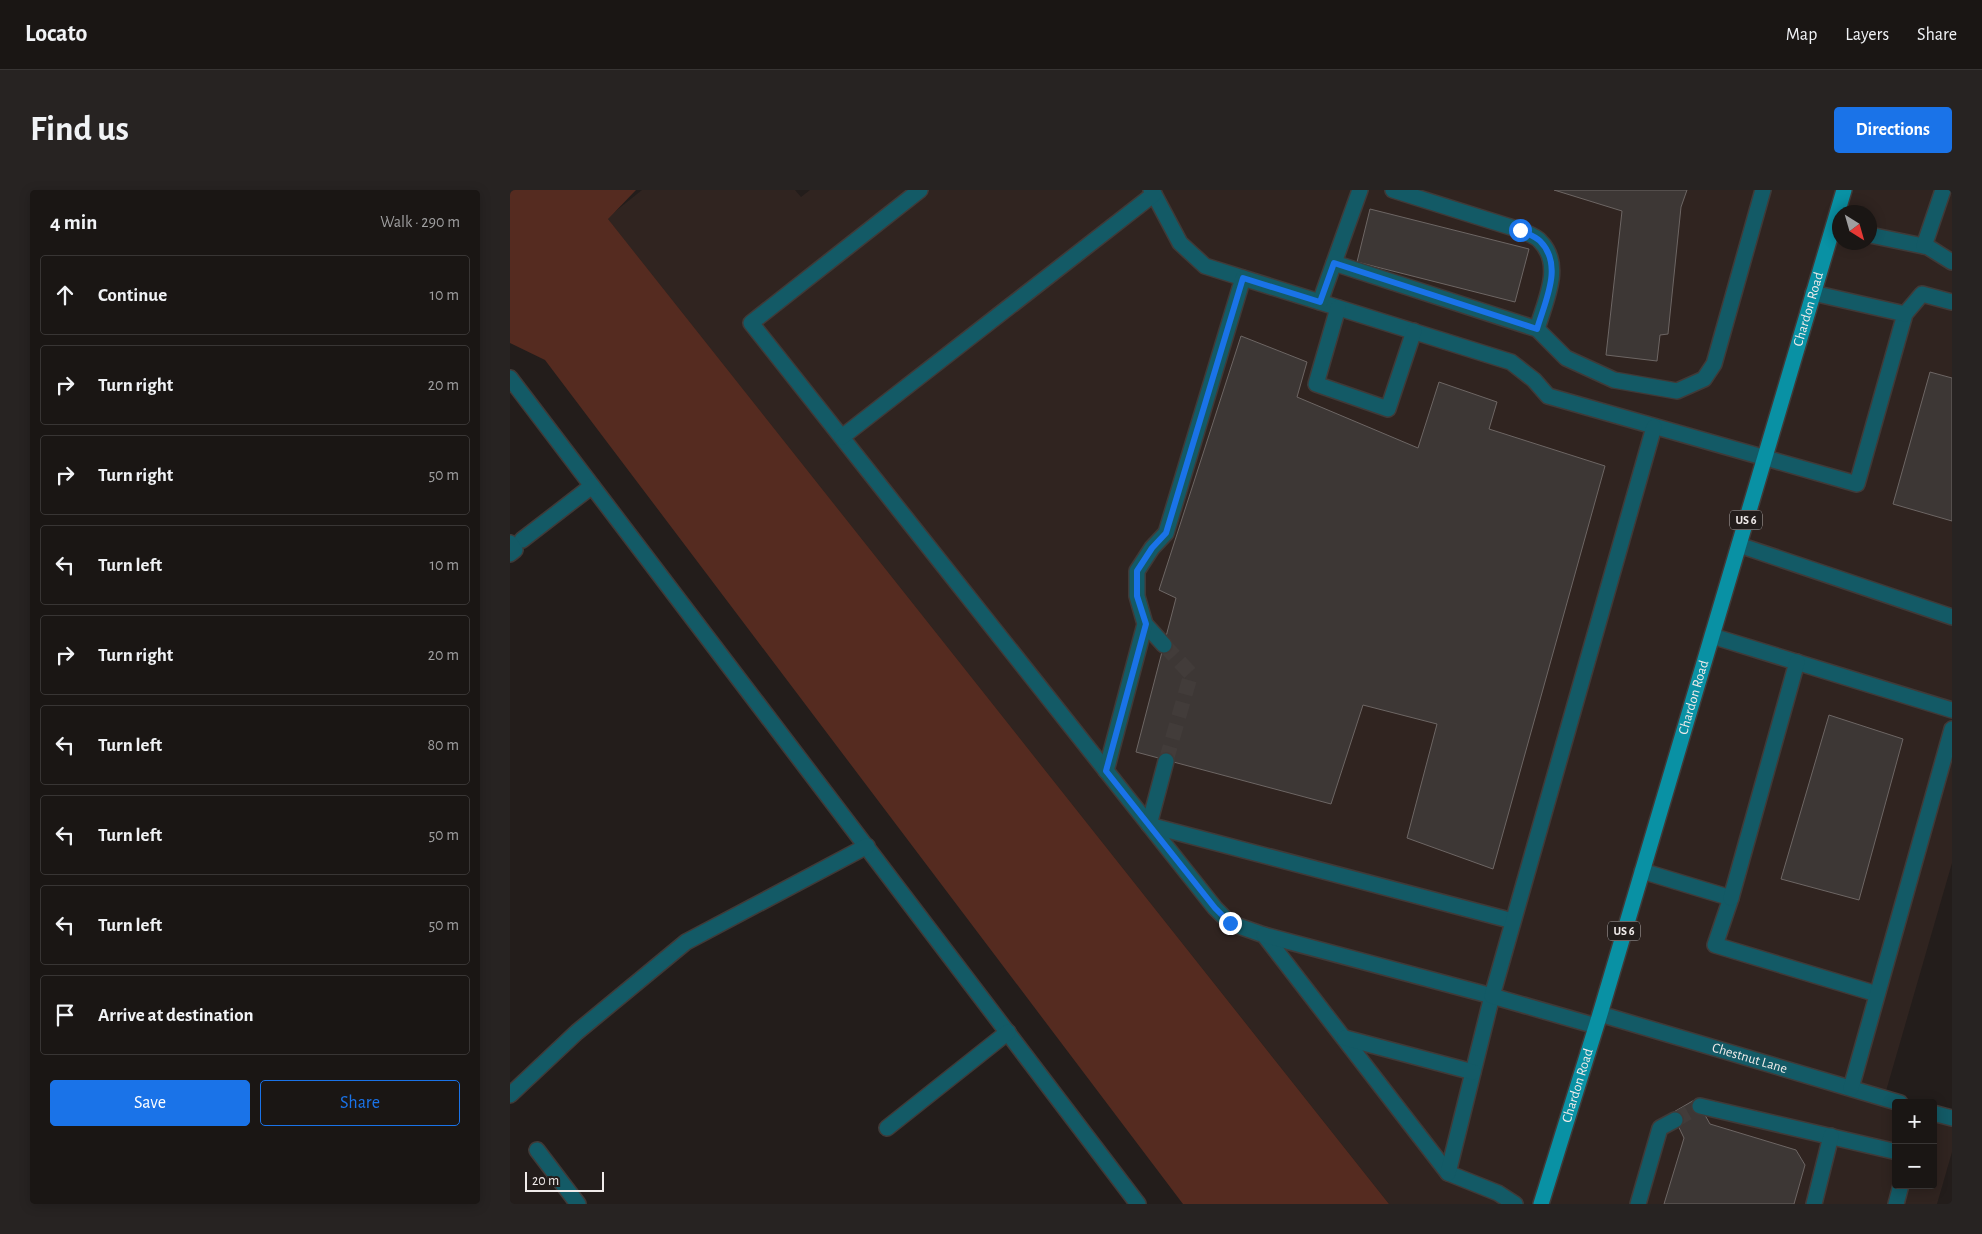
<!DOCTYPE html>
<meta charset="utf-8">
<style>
:root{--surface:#1a1614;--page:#272322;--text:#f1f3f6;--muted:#9f9fa0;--line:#383534;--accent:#1a73e8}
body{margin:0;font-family:"Alegreya Sans",sans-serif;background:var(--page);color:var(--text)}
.controls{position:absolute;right:15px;bottom:15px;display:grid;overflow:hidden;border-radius:5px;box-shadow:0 2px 12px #0003}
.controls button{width:45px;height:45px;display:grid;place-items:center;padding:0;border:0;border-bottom:1px solid var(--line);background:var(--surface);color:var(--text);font:25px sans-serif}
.compass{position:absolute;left:1322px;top:15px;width:45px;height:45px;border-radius:50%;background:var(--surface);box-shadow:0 2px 12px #0003;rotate:143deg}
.scale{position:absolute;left:15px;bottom:12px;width:79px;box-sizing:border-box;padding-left:5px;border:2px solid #f0ebea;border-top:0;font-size:14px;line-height:18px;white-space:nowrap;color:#f0ebea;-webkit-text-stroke:4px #231d1b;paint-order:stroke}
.stop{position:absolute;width:15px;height:15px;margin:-11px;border:4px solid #1a73e8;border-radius:50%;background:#fff}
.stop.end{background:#1a73e8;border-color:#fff;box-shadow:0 1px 5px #0008}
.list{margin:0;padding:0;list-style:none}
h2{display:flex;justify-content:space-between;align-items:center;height:65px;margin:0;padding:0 20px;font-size:21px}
h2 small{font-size:16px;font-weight:400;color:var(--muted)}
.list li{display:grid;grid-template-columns:32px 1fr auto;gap:15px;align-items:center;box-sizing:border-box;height:80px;margin:0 10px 10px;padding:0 10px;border:1px solid var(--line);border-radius:5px}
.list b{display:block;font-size:19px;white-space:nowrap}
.list em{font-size:16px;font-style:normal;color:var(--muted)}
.actions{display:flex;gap:10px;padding:15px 20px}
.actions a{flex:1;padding:11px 0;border:1px solid var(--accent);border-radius:5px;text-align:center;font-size:18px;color:var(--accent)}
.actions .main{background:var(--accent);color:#fff}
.icon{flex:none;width:28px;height:28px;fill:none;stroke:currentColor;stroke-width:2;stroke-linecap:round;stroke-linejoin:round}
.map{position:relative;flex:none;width:1442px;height:1014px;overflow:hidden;border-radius:5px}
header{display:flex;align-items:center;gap:30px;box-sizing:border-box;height:70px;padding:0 25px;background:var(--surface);border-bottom:1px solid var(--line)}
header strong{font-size:24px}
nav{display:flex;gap:28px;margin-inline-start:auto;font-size:18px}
.intro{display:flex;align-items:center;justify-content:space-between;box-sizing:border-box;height:120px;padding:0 30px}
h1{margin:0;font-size:35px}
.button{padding:12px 22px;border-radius:5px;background:var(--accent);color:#fff;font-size:18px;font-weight:700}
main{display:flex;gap:30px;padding:0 30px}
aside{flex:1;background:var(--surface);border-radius:5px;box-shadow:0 2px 12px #0003}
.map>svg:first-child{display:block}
.built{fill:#302420;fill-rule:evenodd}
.green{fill:#552b20}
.building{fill:#3d3735;stroke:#6d6664}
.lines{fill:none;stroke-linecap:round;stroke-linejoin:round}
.minor-tunnel{stroke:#423c3a;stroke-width:15;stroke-dasharray:15 8;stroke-linecap:butt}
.minor-casing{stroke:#403a38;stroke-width:18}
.major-casing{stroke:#403a38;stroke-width:18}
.minor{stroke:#135a66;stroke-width:15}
.major{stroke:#0991a4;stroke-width:15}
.route{stroke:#1a73e8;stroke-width:6}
.labels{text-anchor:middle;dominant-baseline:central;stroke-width:4.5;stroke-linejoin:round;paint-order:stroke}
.shield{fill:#231d1b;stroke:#b2adac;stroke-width:1}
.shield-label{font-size:12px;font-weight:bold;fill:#f0ebea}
.street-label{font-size:14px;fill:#f0ebea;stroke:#231d1b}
</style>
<header>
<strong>Locato</strong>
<nav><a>Map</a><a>Layers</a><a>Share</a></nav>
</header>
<div class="intro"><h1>Find us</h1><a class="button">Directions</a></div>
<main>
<aside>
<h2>4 min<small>Walk · 290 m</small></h2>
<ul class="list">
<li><svg class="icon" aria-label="ahead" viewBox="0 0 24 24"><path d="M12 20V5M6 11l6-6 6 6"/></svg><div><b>Continue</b></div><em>10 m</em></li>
<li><svg class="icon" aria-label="right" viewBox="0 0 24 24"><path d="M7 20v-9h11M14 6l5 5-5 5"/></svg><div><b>Turn right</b></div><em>20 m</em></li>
<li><svg class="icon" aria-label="right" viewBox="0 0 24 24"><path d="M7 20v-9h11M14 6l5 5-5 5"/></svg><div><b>Turn right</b></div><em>50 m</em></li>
<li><svg class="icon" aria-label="left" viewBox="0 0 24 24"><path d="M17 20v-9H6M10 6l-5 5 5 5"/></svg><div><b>Turn left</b></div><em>10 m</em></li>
<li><svg class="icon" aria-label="right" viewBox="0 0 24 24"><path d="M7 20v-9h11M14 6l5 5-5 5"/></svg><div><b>Turn right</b></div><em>20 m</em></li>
<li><svg class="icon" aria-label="left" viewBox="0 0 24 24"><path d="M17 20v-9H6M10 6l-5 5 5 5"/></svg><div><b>Turn left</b></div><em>80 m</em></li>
<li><svg class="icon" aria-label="left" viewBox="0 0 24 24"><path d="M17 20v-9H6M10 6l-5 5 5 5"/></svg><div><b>Turn left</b></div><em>50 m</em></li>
<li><svg class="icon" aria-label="left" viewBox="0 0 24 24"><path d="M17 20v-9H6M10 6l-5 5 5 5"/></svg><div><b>Turn left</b></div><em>50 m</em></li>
<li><svg class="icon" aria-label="arrive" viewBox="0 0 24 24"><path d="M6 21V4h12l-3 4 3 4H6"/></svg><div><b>Arrive at destination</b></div></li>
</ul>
<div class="actions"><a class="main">Save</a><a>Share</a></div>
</aside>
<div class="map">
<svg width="1442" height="1014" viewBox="0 0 1442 1014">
<rect width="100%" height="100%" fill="#231d1b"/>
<path class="built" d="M132 0H285L291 7 300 0H1442V673L1374 908 1386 913V995H1423V923L1442 928V962L1427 1014H879L97 28ZM1330 22H1360V52H1330Z"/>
<polygon class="green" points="0,0 126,0 98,29 879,1014 673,1014 35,170 0,153"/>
<g class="building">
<polygon points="1044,0 1177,0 1171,17 1158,144 1150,145 1147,171 1096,165 1112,21"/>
<polygon points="860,19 1019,59 1005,112 847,72"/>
<polygon points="731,146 797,172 787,207 908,258 929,192 987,212 979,239 1095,276 983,679 897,648 927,534 853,515 821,614 626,562 666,408 649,400"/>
<polygon points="1420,182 1442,188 1442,331 1383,314"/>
<polygon points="1319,525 1393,549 1349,710 1271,689"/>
<polygon points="1186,909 1200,934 1286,960 1295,975 1284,1014 1154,1014 1174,948 1162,923"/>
</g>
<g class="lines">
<g class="minor-tunnel">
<polyline points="654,455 681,484 656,571"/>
<polyline points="1165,930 1190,916"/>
</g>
<g class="minor-casing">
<g id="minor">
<polyline points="410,0 241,133 705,718 720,733 754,745 938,983 988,1003 1005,1014"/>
<path d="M883 0 1010 40C1016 43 1026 46 1030 51 1054 75 1035 111 1027 139"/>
<polyline points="644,4 670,53 695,76 1001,172 1024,190 1038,206 1347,294 1395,124 1412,104 1442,112"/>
<polyline points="1360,45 1418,57 1442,72"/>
<polyline points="1414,56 1433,0"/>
<polyline points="824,73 1027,139 1056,168 1104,190 1167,201 1194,189 1204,174 1253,0"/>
<polyline points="1303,103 1395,124"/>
<polyline points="810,112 850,0"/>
<polyline points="828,118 806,194 878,219 904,141"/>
<polyline points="0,188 628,1014"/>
<polyline points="332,247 644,4 641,0"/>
<polyline points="12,350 82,296"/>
<polyline points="0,353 5,360 0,364"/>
<polyline points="1229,355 1442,427"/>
<polyline points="635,434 654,455"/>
<polyline points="1202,446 1442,520"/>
<polyline points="656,571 639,635 1003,731"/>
<polyline points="596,581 635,434 627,406 627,381 642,358 656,343 733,88"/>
<polyline points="1132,681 1221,708 1205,755 1367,804"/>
<polyline points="1221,708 1287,472"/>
<polyline points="754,745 982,806 938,983"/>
<path id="s1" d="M1090 824 1390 913"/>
<polyline points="1086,836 982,806 1144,237"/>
<polyline points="835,848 963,882"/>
<polyline points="1341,898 1442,539"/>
<polyline points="0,905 67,842 176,752 357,656"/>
<polyline points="1190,916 1383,961"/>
<polyline points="1423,923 1442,928"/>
<polyline points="377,938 498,842"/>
<polyline points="27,960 68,1014"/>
<polyline points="1128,1014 1150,938 1165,930"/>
<polyline points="1304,1014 1321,946"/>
<polyline points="1386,1014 1391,995"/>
</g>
</g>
<g class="major-casing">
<g id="major">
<path id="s2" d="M1031 1014 1090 824 1334 0"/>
</g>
</g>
<use href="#minor" class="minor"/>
<use href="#major" class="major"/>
</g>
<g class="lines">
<path class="route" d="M720 733 705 718 596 581 636 434 627 406V381L642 358 656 343 733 88 810 112 824 73 1027 139C1035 111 1054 75 1030 51 1025 46 1016 43 1010 40"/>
</g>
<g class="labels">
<g class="shield">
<rect x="1220" y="320.5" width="32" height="19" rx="4"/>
<rect x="1098" y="731.5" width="32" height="19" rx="4"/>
</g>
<g class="shield-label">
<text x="1236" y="330">US 6</text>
<text x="1114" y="741">US 6</text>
</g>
<g class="street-label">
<text stroke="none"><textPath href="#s2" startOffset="934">Chardon Road</textPath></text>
<text stroke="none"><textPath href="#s2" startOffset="529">Chardon Road</textPath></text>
<text stroke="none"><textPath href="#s1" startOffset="156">Chestnut Lane</textPath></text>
<text stroke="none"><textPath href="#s2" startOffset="124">Chardon Road</textPath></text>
</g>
</g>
</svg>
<div class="controls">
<button>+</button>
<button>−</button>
</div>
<svg class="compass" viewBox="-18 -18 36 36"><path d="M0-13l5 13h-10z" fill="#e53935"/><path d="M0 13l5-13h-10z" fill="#9f9fa0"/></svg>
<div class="scale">20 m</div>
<div class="stop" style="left:1010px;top:40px"></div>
<div class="stop end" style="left:720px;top:733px"></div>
</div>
</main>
